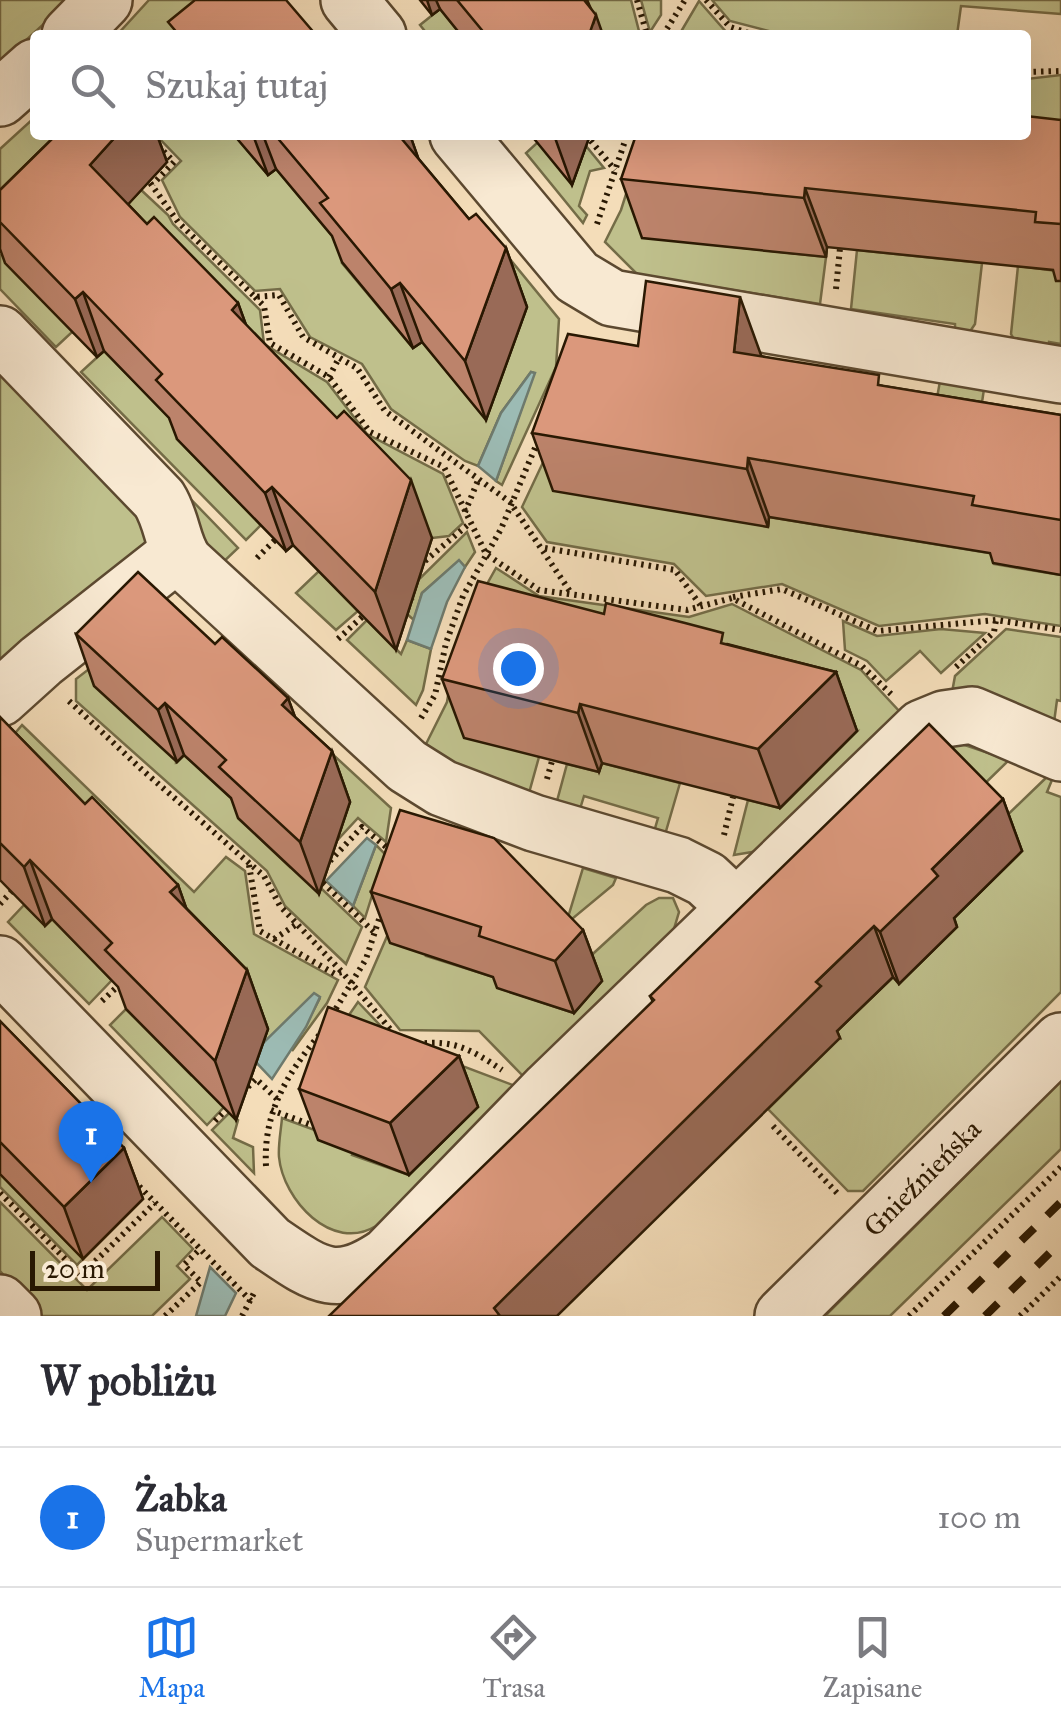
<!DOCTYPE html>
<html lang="pl">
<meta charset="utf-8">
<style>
:root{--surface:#fff;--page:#f7f7f7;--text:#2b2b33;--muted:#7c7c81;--line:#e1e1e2;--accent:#1a73e8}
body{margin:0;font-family:"IM FELL Great Primer",serif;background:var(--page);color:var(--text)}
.scale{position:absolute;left:30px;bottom:25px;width:130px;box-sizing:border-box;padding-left:10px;border:5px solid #291802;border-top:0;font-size:28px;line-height:35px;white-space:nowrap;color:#291802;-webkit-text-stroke:8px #f8e9d2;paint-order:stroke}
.you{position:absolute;left:518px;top:668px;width:35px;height:35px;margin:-25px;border:8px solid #fff;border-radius:50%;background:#1a73e8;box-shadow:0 0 0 15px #1a73e833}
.badge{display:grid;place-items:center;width:65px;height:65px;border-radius:50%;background:var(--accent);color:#fff;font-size:32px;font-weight:700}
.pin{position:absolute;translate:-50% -82px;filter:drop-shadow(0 2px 5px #0008)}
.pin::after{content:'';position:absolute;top:52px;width:35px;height:30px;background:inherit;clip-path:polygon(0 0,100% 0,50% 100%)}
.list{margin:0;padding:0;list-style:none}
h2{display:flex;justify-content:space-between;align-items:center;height:130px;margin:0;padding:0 40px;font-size:42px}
h2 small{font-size:32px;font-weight:400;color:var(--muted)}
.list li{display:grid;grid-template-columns:65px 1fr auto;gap:30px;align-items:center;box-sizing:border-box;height:140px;padding:0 40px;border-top:2px solid var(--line)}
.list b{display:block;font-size:38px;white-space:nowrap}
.list p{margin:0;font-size:32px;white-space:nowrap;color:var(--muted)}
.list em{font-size:32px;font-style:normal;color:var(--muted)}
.icon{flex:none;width:55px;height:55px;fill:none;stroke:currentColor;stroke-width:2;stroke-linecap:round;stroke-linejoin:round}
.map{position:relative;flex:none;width:1061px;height:1316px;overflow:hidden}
.search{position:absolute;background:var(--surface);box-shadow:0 10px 40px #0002;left:30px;right:30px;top:30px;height:110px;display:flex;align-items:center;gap:25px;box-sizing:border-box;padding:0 35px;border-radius:10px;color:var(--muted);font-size:38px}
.sheet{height:270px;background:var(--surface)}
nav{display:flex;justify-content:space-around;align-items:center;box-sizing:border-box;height:140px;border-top:2px solid var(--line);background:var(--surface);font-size:28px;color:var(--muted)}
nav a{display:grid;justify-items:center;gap:5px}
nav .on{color:var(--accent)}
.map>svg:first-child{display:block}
.green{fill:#bfc08c;stroke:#746c47;stroke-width:2.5}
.water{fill:#9cbbb4;stroke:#6e7a6d;stroke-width:2.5}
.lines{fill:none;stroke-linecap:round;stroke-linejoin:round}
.minor-casing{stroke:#5c4930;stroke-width:60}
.path{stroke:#291802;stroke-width:6;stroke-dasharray:2.5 5;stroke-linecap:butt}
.minor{stroke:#f8e9d2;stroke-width:55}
.rail{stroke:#291802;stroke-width:8;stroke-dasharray:18 18;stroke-linecap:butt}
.wall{fill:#bc836b;stroke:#291802;stroke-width:2.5}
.shaded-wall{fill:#996a57;stroke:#291802;stroke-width:2.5}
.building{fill:#db987c;stroke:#291802;stroke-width:2.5}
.labels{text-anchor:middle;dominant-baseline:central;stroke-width:8;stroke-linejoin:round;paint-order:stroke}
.street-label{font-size:28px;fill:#291802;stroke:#f8e9d2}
</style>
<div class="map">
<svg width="1061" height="1316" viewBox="0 0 1061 1316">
<rect width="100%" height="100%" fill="#f4ddb9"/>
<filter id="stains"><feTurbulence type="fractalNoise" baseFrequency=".002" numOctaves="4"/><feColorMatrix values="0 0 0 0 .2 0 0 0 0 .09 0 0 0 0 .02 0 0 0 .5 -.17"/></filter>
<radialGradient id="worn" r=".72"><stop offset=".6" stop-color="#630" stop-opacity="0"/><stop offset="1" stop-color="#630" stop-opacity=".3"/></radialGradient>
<g class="green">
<polygon points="0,0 70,0 0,64"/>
<polygon points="149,0 246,0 211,35 117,35"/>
<polygon points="572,0 631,0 640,35 593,35"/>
<polygon points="641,0 661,0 661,15 650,32"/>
<polygon points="712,0 1061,0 1061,14 961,6 957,35 784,35 730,21"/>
<polygon points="699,1 728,34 733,35 679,35"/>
<polygon points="440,9 461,35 428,35 420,25"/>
<polygon points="1061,75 1061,176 643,237 826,257 820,304 638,275 605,242 621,210 635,166 1026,135 1026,79"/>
<polygon points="35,117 35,135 110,135 0,241 0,149"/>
<polygon points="156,135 234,135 268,175 276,169 349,256 342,263 412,347 422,342 486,419 491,236 559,319 556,367 502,485 496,481 534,373 531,372 501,413 478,466 465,461 391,409 362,364 310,337 280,289 255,291 180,217 162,180 181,161"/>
<polygon points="538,142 572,184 586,146 604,168 590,171 579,206 587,215 583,223 526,153"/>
<polygon points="110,161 168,215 173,224 260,310 264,344 327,382 367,434 443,474 463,523 449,536 432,538 72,332 56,347 0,289 0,256 93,165"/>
<polygon points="857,250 982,263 975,324 969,333 955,337 955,324 851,309"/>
<polygon points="1018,266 1057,271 1056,280 1061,281 1061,344 1049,342 1047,353 1015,341 1011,334"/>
<polygon points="104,351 184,432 177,439 261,525 246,540 81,372"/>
<polygon points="0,370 152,519 152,544 0,677"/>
<polygon points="942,370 984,389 974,456 928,448"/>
<polygon points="571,403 768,526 769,517 995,554 994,564 1061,575 1061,626 985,614 879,626 782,584 706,596 674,564 547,542 522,507"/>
<polygon points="178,486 238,548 216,569"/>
<polygon points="467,532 475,552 465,567 459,561 422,593 414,620 408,615 394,628 389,622 413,599 407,591"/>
<polygon points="496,568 539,596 689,617 732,604 861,670 900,712 758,851 734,855 748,800 780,808 857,731 539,757 529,793 462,773 425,746 447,702 451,678 477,602"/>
<polygon points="319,571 358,611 336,630 296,593"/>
<polygon points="172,605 176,762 184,755 245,811 239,819 290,867 350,802 316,739 391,808 386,842 358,818 306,874 362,927 346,964 285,906 267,871 76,701 76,679"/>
<polygon points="367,620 401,654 407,640 431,649 423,690 416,705 347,640"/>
<polygon points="843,621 877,636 941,629 985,633 941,673 920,651 886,681 867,661 845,650"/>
<polygon points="1006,629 1061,637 1061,701 1057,700 1053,730 951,698 955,676"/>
<polygon points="22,725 194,892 226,857 245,871 254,934 338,980 327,1003 292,1051 320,998 250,1055 224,1107 207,1125 110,1025 126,1009 191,1075 254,1015 0,751"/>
<polygon points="956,742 1009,760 970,798 946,745"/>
<polygon points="602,763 680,783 664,838 651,842 658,818 584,796 580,809 557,801 567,764 599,772"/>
<polygon points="1050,774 1054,775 1047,792 1061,797 1061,992 863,1191 848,1191 768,1109 839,1038 835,1033 893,977 899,984 951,921 1022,851 997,825"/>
<polygon points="376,845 385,854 365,918 353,906"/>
<polygon points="583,868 616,878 613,885 566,924"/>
<polygon points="447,888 426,956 500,979 498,988 574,1013 583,963 646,905 659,898 673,898 679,912 673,932 526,1079 479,1031 400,1030 365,987 388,934"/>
<polygon points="24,905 45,925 52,919 112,980 89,1004 8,922"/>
<path d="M358 1002 395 1041 352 1155 409 1175 428 1053 518 1087 376 1226C332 1253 283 1200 279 1157 278 1145 281 1130 282 1118L339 1139 340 1028Z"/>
<polygon points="1061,1081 1061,1149 890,1316 825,1316"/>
<polygon points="230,1112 238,1120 233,1138 253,1147 254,1173 212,1130"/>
<polygon points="0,1174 83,1259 77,1265 0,1187"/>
<polygon points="0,1202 87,1290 162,1217 193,1249 177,1266 190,1279 152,1316 42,1316 0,1271"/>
</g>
<g class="water">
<polygon points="531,372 535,373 496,481 478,466 501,413"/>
<polygon points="459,560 465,567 447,602 431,649 407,640 422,593"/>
<polygon points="367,838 376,845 353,906 326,881"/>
<polygon points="314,993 320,997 306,1027 272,1079 250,1056"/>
<polygon points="210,1267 236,1293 225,1316 196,1316"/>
</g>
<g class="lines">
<g class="minor-casing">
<g id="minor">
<polyline points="349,0 378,35"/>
<polyline points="70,35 104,0"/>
<polyline points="0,98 35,67"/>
<polyline points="458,135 577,277 612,298 1061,375"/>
<path d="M0 334 159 499C173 521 172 546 186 563L407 766 442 788 534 823 678 865 706 879 738 909"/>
<polyline points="0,698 41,661 178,553"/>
<path d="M0 964 270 1243C317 1275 336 1291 388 1255L549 1089 922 728 944 719 972 715 1061 753"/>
<polyline points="0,1303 13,1316"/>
<polyline points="783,1316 1061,1041"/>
</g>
</g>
<g class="path">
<polyline points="637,0 647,35"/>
<polyline points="706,0 730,27 754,35"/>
<polyline points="663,35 685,0"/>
<polyline points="1026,72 1061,71"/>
<polyline points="148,135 174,162 153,184"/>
<polyline points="586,135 615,170"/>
<polyline points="146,177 178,222 255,297 279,295 303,337 357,368 385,411 510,502 571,593"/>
<polyline points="597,224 627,135"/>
<polyline points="836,289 840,248"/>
<polyline points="255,297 264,306 270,343 329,377 370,432 444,467 486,554 539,590 687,610 732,598 862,666 891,694"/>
<polyline points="329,377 339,358"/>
<polyline points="465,512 479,478"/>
<polyline points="545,548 675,570 701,606"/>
<polyline points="257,558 275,540"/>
<polyline points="425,561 470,523"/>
<polyline points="733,597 782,589 877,631 996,620 1061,630"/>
<polyline points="338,639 363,616"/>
<polyline points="956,667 994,632 996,620"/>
<polyline points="69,701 140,768 264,876 280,906 342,972"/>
<polyline points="421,718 435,695 446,643 463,596 501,529 540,436"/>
<polyline points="547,779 552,761"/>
<polyline points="724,835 733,797"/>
<polyline points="330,861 362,827 391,851"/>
<polyline points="249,865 260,931 335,974 342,972 396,1036"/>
<polyline points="323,883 374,932"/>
<polyline points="0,904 11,892"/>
<polyline points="274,939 297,924"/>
<polyline points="102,1001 118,986"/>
<polyline points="332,1015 366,959 382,910"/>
<path d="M417 1044C454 1039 472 1050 502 1070"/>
<polyline points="248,1087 256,1079 277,1099"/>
<polyline points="271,1110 317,1127"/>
<polyline points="215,1121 226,1110"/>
<polyline points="773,1126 839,1195"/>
<path d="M266 1166C263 1113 287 1074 320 1034"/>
<polyline points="134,1181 251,1301"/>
<polyline points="0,1193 81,1275 155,1203"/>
<polyline points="165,1316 201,1282 184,1265 200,1249"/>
<polyline points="242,1316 255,1291"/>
<polyline points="909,1316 1061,1167"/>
<polyline points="1020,1316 1061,1276"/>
</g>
<use href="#minor" class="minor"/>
<g class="rail">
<polyline points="944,1316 1061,1202"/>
<polyline points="985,1316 1061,1242"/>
</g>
</g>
<g class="wall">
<polygon points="420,0 587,0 603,35 461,35 440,9 432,15"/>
<polygon points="1061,120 1061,281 1056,281 1053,270 827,247 826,257 642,238 621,179"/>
<polygon points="56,135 157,135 167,162 128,204 147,224 238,303 246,325 432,538 396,650 293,545 286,551 177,439 169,418 104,351 97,357 5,263 0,249 0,190"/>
<polygon points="234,135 410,135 418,158 469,219 506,248 527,307 486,420 422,342 413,348 342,262 332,236 276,169 268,175"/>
<polygon points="531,135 590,135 572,185"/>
<polygon points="638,346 761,356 883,386 1061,415 1061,575 993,563 990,553 769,517 768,527 553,491 532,433"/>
<polygon points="76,634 288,698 295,717 332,751 350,802 319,894 238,818 231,798 184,755 177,762 94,686"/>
<polygon points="727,644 836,672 857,731 780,808 602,763 599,772 464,738 442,679"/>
<polygon points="0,717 85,804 178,885 186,908 247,970 268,1029 236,1120 126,1009 118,987 52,919 45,926 0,880"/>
<polygon points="1003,799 1022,851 954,918 957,927 899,984 893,977 837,1031 840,1038 653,1002 650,996"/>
<polygon points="371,892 583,930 602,981 574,1013 497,988 493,977 390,943"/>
<polygon points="0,1021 124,1148 143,1199 83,1259 0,1174"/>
<polygon points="459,1056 478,1107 409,1175 318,1140 299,1089"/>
</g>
<g class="shaded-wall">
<polygon points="427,0 436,0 440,9 432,15"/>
<polygon points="577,0 587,0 594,21 596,15 603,35 589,35"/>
<polygon points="117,135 157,135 167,162 111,223 90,165"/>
<polygon points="253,135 263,135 276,169 268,175"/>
<polygon points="405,135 410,135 430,191 401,138"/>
<polygon points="554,135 590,135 572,185"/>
<polygon points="805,188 827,247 826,257 804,198"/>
<polygon points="506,248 527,307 486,420 465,361"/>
<polygon points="400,283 422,342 413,348 391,289"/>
<polygon points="83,292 104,351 97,357 75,299"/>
<polygon points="740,297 761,355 755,410 734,352"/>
<polygon points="238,303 259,361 232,310"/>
<polygon points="748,458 769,517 768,527 747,469"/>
<polygon points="411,480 432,538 396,650 375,592"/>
<polygon points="272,487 293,545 286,551 265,493"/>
<polygon points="836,672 857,731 780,808 758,749"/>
<polygon points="288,698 307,750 282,705"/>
<polygon points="165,703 184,755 177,762 158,710"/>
<polygon points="580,704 602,763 599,772 578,713"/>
<polygon points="332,751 350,802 319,894 300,842"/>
<polygon points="1003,799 1022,851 954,918 957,927 899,984 880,932 932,869"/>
<polygon points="30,860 52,919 45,926 24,867"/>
<polygon points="178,885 199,944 170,892"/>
<polygon points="874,926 893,977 837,1031 840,1038 557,1316 497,1316 494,1308 816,982"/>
<polygon points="583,930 602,981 574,1013 555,961"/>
<polygon points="247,970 268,1029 236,1120 215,1061"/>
<polygon points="459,1056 478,1107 409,1175 390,1123"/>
<polygon points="124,1148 143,1199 83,1259 64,1207"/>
</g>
<g class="building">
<polygon points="195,0 286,0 316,35 179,35 168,22"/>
<polygon points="457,0 584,0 596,15 589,35 486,35"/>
<polygon points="1026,116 1061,120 1061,224 1035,222 1036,212 805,188 804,198 621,179 636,135 1026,135"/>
<polygon points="56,135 117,135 90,165 147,224 154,217 238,303 232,310 337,418 344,411 411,480 375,592 272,487 265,493 156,380 162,374 83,292 75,299 0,222 0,190"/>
<polygon points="275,135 405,135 401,138 469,219 476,214 506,248 465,361 400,283 391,289 320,203 328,198"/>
<polygon points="646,281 740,297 734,352 879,375 878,385 1061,415 1061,520 972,505 974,496 748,458 747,469 532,433 568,334 638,346"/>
<polygon points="138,572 215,644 222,637 288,698 282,705 332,751 300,842 219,767 226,760 165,703 158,710 76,634"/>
<polygon points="478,581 604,614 606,603 685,623 723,633 721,643 836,672 758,749 580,704 578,713 442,679"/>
<polygon points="0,717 85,804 92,797 178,885 170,892 247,970 215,1061 105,950 112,943 30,860 24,867 0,843"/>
<polygon points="929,724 1003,799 932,869 938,876 880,932 874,926 816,982 821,986 494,1308 500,1316 329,1316 654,1000 650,996"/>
<polygon points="400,810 494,838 583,930 555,961 479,936 481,927 371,892"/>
<polygon points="328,1007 459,1056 390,1123 299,1089"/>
<polygon points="0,1021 124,1148 64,1207 0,1142"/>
</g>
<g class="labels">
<g class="street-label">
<text transform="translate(922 1178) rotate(-45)">Gnieźnieńska</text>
</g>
</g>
<rect width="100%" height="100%" filter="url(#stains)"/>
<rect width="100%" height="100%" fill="url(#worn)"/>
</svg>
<div class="scale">20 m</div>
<div class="you"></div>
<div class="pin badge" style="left:91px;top:1183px">1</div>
<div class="search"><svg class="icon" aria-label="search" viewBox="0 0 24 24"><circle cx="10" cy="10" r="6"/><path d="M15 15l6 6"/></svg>Szukaj tutaj</div>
</div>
<section class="sheet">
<h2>W pobliżu<small></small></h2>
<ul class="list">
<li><span class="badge">1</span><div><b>Żabka</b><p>Supermarket</p></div><em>100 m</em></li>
</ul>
</section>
<nav>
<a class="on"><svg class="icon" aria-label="map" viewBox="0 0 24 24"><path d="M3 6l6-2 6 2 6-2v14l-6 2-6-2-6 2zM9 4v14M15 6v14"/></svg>Mapa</a>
<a><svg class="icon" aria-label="directions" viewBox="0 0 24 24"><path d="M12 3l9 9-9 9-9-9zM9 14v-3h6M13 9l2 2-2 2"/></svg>Trasa</a>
<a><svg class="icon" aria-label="saved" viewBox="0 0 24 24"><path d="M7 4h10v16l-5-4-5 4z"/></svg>Zapisane</a>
</nav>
